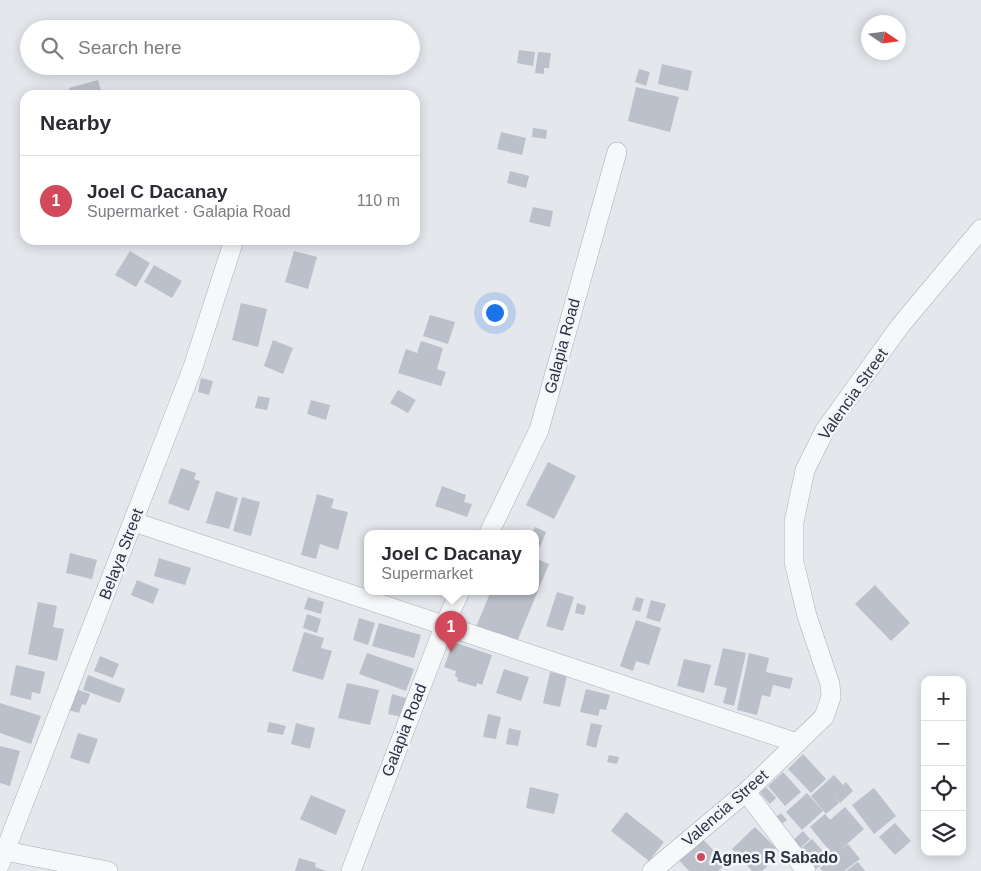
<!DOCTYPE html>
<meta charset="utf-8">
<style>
:root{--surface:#fff;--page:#f7f7f7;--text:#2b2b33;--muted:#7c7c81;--line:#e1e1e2;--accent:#d1495b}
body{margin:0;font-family:Arial,sans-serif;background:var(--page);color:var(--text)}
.controls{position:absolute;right:15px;bottom:15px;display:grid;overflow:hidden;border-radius:10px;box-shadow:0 2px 12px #0003}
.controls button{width:45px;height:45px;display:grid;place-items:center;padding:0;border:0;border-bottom:1px solid var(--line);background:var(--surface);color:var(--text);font:25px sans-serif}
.compass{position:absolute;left:861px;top:15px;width:45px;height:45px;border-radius:50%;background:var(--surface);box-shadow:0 2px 12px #0003;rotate:103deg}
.you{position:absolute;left:494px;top:312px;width:18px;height:18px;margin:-12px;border:4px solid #fff;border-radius:50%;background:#1a73e8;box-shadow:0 0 0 8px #1a73e833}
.badge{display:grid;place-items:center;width:32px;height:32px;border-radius:50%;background:var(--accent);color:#fff;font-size:16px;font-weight:700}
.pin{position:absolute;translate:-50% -41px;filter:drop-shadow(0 1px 2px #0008)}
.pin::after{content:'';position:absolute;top:26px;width:18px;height:15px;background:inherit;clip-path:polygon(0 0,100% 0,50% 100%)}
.popup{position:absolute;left:364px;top:530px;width:175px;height:65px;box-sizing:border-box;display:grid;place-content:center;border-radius:10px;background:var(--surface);filter:drop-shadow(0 1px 4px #0005);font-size:16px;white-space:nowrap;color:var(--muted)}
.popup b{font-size:19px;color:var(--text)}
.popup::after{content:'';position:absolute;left:50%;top:100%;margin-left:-10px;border:10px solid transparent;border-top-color:var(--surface)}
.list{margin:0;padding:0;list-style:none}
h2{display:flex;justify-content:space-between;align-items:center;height:65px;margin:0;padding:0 20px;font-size:21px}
h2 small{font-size:16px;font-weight:400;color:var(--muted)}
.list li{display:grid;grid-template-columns:32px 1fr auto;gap:15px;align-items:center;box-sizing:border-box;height:90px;padding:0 20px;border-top:1px solid var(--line)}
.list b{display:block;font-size:19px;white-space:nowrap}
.list p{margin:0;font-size:16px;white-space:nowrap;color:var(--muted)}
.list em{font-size:16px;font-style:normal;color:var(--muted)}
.icon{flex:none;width:28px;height:28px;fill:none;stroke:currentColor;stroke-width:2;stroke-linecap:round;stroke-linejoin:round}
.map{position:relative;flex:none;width:981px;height:871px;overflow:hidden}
.search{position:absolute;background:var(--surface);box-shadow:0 2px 12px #0003;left:20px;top:20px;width:400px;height:55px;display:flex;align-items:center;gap:12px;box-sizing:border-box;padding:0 18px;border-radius:28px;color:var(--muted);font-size:19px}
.panel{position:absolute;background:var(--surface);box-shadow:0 2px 12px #0003;left:20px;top:90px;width:400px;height:155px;border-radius:15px}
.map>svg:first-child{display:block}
.building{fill:#bbc0ca}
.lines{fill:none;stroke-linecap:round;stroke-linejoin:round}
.street-casing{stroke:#a9aeb7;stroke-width:20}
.street{stroke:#f7f8fa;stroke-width:19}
.poi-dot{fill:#d1495b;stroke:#f4f6f9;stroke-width:2}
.labels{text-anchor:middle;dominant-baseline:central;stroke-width:5;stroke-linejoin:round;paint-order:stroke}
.street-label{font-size:16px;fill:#2b3445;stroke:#f4f6f9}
.poi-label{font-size:16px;font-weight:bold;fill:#2b3445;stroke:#f4f6f9;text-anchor:start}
</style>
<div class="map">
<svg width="981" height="871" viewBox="0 0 981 871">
<rect width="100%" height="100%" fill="#e4e7ec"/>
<g class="building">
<polygon points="519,50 535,52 533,66 517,63"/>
<polygon points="538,52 551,53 549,68 544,68 544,74 535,73"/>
<polygon points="662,64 692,71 688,91 658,84"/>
<polygon points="639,69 650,72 646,86 635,82"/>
<polygon points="98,80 102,95 71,95 69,88"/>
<polygon points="636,87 679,97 670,132 628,121"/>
<polygon points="533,128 547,130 546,139 532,137"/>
<polygon points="501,132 526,138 522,155 497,149"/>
<polygon points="510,171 529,176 526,188 507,183"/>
<polygon points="533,207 553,211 550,227 529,222"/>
<polygon points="130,251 150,263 136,287 115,275"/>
<polygon points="294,251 317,257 308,289 285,282"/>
<polygon points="154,265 182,281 172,298 144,282"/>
<polygon points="241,303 267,309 258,347 232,340"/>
<polygon points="430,315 455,322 448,344 423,336"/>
<polygon points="273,340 293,348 283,374 264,366"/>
<polygon points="421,341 443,348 437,369 446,372 441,386 398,373 406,349 417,353"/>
<polygon points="201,378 213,381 209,395 198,392"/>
<polygon points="398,390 416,400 408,413 390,403"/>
<polygon points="258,396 270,398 267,410 255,408"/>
<polygon points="311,400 330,405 326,420 307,414"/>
<polygon points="548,462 576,476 554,519 526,505"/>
<polygon points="181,468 196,473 194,479 200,481 189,511 168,503"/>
<polygon points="442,486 466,495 464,502 472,504 467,517 435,506"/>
<polygon points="216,491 238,498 229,529 206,523"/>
<polygon points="317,494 334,499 331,508 348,512 338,550 320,544 316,559 301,555"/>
<polygon points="242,497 260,502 251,536 233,531"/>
<polygon points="535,527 546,532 540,547 535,545 535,533 532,533"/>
<polygon points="70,553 97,560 92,579 66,573"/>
<polygon points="159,558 191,568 185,585 154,576"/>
<polygon points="535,558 549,564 516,644 476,627 491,591 535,591"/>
<polygon points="137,580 159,589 153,604 131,595"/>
<polygon points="875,585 910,623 891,641 855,604"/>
<polygon points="557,592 574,597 563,631 546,626"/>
<polygon points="308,597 324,602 321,614 304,609"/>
<polygon points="636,597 644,599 640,612 632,610"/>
<polygon points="651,600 666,604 660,622 646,618"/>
<polygon points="38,602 57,606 53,627 64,629 57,661 28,654"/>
<polygon points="577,603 586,606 584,615 575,613"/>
<polygon points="307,614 321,619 317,633 303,628"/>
<polygon points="359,618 375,623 368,645 353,640"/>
<polygon points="636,620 661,628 649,665 636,661 633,671 620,666"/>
<polygon points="379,623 421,635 414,658 372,646"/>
<polygon points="304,632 324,638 321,648 332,651 323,680 292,671"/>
<polygon points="453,642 492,655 482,685 477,683 476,687 457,681 458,678 455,676 456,671 444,667"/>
<polygon points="723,648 746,653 734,706 723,703 727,688 714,685"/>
<polygon points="367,653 414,669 406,691 359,674"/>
<polygon points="749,653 769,658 766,672 793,678 790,689 773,685 770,697 762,695 757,715 737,710"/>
<polygon points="100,656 119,664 113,678 94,671"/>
<polygon points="684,659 711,665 704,693 677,686"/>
<polygon points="16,665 45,672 40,694 32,692 31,700 10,695"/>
<polygon points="504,669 529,677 521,701 496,693"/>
<polygon points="550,672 567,676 560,707 543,703"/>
<polygon points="88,675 125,689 120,703 83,690"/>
<polygon points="347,683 379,690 370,725 338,718"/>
<polygon points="76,689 90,694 86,705 82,704 79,713 68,710"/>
<polygon points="586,689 610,695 606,710 600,709 598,716 580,712"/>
<polygon points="392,694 406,698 402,717 388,714"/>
<polygon points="0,703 41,716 31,744 0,733"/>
<polygon points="488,714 501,717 496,739 483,737"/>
<polygon points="269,722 286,726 283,735 267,732"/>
<polygon points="296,723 315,728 310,749 291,744"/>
<polygon points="591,723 602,725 596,748 586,745"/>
<polygon points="509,728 521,731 518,746 506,744"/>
<polygon points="78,733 98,739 89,764 70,758"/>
<polygon points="0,746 20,751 10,786 0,783"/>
<polygon points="803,754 826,779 811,793 788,769"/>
<polygon points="609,755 619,757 617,764 607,762"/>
<polygon points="783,772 801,792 785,806 768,786"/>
<polygon points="834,775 843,785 846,782 853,791 840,803 835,797 839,803 826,814 811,796"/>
<polygon points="530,787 559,794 554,814 526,808"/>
<polygon points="766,787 776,798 770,804 760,793"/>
<polygon points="874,788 896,816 874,834 852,805"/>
<polygon points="807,793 823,811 802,830 786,812"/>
<polygon points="311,795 346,810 336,835 300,819"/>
<polygon points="845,807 864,829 839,851 848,844 860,859 844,871 822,871 820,868 834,856 810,827 825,814 830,820"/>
<polygon points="626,812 664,842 649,861 611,831"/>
<polygon points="781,813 787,820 780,825 775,818"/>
<polygon points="895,823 911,841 895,855 879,837"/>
<polygon points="755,827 776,848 770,854 775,859 762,871 752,871 732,849"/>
<polygon points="803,831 810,839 798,850 791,842"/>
<polygon points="700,836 726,864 718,871 689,871 677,858"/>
<polygon points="812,839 829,858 816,869 799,850"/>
<polygon points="299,858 316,863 315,867 326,871 295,871"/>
<polygon points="858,862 865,871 846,871"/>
</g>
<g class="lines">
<g class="street-casing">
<g id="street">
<polyline points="134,522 797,743"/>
<polyline points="489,533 539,430 617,152"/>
<polyline points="746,792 806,871"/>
<polyline points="0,850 108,871"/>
<polyline points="0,864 193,367 234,240"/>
<polyline points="351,871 445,624 460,591"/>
<polyline points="652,871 746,792 824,717 831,697 830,684 807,616 794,562 794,522 805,470 825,430 900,326 981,229"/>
</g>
</g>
<use href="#street" class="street"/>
</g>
<circle class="poi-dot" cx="701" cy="857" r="5"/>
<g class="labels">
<g class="street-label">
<text transform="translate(562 346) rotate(-75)">Galapia Road</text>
<text transform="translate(853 394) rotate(-55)">Valencia Street</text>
<text transform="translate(121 554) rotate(-69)">Belaya Street</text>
<text transform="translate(404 730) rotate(-69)">Galapia Road</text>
<text transform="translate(725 808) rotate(-41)">Valencia Street</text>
</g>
<g class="poi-label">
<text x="711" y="857">Agnes R Sabado</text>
</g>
</g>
</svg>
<div class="controls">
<button>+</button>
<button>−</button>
<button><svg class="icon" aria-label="locate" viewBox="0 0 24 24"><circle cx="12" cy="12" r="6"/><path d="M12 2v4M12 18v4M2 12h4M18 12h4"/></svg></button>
<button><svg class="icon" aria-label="layers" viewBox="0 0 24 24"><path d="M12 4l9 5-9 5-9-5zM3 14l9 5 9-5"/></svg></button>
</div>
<svg class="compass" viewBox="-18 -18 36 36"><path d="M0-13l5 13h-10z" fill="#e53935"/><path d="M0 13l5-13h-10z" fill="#7c7c81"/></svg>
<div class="you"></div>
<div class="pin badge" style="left:451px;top:652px">1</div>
<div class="popup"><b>Joel C Dacanay</b>Supermarket</div>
<div class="search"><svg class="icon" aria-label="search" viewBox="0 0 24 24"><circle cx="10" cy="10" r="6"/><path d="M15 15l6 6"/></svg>Search here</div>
<section class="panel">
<h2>Nearby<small></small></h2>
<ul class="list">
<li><span class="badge">1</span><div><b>Joel C Dacanay</b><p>Supermarket · Galapia Road</p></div><em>110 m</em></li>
</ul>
</section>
</div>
